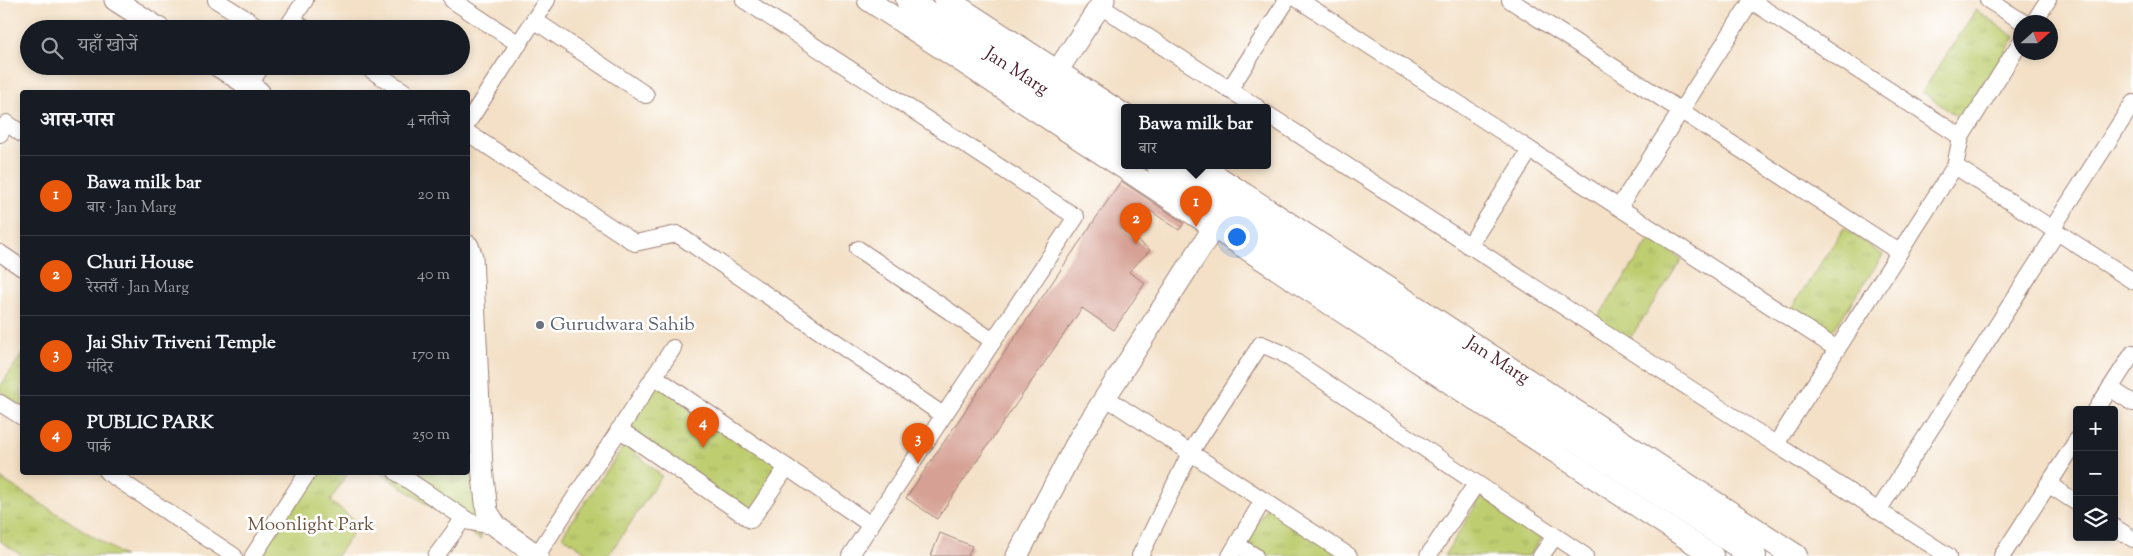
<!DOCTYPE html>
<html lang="hi">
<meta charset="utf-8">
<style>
:root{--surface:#171b24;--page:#20242c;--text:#f1f3f6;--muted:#9ea1a6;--line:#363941;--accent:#ea580c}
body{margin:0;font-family:"Sorts Mill Goudy","Noto Serif Devanagari",serif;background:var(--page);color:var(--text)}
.controls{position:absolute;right:15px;bottom:15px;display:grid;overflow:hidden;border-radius:5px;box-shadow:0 2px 8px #0003}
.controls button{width:45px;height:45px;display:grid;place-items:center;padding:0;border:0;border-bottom:1px solid var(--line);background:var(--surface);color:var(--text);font:25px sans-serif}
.compass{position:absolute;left:2013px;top:15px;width:45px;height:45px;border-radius:50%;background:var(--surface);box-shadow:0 2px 8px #0003;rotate:69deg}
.you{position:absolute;left:1236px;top:236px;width:18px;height:18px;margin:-12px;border:4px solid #fff;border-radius:50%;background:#1a73e8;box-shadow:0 0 0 8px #1a73e833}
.badge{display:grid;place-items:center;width:32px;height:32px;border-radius:50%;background:var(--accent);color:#fff;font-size:16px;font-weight:700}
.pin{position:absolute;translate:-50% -41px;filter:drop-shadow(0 1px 2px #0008)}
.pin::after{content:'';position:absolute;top:26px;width:18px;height:15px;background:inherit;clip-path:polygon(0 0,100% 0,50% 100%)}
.popup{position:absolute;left:1121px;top:104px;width:150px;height:65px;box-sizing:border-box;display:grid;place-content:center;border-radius:5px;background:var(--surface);filter:drop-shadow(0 1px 4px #0005);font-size:16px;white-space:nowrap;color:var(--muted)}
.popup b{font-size:19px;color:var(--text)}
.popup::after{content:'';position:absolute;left:50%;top:100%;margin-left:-10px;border:10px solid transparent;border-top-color:var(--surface)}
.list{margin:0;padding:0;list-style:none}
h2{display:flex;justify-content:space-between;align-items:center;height:65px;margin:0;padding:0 20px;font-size:21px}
h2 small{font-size:16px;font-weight:400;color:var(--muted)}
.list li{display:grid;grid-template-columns:32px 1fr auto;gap:15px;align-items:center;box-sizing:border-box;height:80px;padding:0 20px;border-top:1px solid var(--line)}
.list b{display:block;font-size:19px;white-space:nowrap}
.list p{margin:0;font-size:16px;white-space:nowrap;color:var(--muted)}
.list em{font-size:16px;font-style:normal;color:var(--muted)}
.icon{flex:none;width:28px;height:28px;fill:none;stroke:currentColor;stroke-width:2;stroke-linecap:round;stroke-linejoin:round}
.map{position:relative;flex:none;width:2133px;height:556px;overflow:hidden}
.search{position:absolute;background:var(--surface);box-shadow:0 2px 8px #0003;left:20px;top:20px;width:450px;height:55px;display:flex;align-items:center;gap:12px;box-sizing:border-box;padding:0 18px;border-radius:28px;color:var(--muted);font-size:19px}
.panel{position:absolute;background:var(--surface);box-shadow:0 2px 8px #0003;left:20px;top:90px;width:450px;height:385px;border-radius:5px}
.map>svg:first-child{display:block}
.park{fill:url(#park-tufts);stroke:#84764d}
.building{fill:#d6a194}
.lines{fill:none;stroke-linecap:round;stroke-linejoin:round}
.minor-casing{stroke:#9e8078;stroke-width:18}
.tertiary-casing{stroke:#9e8078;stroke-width:23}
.secondary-casing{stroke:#9e8078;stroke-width:26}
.minor{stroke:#fff;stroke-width:16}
.tertiary{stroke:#fff;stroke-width:21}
.secondary{stroke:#fff;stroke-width:24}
.worship-dot{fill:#6b7280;stroke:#fff;stroke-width:2}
.labels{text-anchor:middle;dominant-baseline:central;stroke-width:5;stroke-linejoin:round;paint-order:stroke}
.street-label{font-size:19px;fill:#4a1f2b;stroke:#fff}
.worship-label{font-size:19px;fill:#5b616d;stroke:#fff;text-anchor:start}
.park-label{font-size:19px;fill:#6c533f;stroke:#fff}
</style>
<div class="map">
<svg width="2133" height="556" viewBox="0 0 2133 556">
<defs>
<pattern id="park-tufts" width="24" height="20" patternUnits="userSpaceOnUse" patternTransform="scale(1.25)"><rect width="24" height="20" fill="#bdcd6f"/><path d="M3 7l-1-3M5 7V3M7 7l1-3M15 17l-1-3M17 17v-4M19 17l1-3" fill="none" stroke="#a4b060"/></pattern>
</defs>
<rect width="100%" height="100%" fill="#fff"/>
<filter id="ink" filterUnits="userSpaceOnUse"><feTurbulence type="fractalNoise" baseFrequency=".02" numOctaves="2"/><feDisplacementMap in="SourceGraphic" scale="10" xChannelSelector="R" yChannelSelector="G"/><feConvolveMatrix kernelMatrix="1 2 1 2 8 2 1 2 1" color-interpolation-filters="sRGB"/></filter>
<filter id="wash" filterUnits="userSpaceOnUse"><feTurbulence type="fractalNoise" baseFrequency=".0096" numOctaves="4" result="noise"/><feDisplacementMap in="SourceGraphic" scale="20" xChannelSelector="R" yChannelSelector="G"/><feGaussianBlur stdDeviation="1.12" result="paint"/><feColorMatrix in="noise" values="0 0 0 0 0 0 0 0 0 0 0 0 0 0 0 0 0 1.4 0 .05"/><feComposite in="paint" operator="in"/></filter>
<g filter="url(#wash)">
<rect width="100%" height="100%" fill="#f3e0c6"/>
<g class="park">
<polygon points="1976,10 2015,37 1961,119 1922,92"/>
<polygon points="1844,228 1883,255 1829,337 1790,310"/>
<polygon points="1651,238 1682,259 1627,343 1596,320"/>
<polygon points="22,354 22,407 0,391 0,387"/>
<polygon points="468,358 481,540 380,473 468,472"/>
<polygon points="654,376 787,467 751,520 619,429"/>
<polygon points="625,444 662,476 608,556 592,556 562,536"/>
<polygon points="309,473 348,473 330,501 359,524 337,556 252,556"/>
<polygon points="0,478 115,550 124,556 23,556 0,541"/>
<polygon points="1482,496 1543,535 1529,556 1444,556"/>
<polygon points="1271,501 1356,556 1262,556 1243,544"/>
</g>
<g id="blocks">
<g class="building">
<polygon points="1121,181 1184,223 1179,230 1140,204 1122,229 1150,250 1129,272 1145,283 1114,330 1082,308 937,519 906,498"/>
<polygon points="940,533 972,546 968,556 931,556"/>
</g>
</g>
</g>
<g filter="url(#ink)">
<use href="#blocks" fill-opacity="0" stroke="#9e8078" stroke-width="1"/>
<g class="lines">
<g class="minor-casing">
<g id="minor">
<polyline points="216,0 262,29"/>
<polyline points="452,0 519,44"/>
<polyline points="744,0 1076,217 850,556"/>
<polyline points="1299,0 1837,349"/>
<polyline points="1510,0 1899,252"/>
<polyline points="1750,0 1961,137"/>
<polyline points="1988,0 2023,22"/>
<polyline points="1100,6 1258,108"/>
<polyline points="292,20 306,29"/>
<polyline points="534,20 646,95"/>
<polyline points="2034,22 2048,0"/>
<polyline points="286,29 305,0"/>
<polyline points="2020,43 1961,137 1955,166 2133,281"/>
<polyline points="365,66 405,92"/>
<polyline points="1229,90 1287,0"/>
<polyline points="244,92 262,66"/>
<polyline points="1267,114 1948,556"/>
<polyline points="468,122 547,0"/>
<polyline points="468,133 635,243 677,234 943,415"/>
<polyline points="0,134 7,123 22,134"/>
<polyline points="1619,207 1752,0"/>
<polyline points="2052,229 2133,103"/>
<polyline points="1469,246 1530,150"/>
<polyline points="858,249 993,341"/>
<polyline points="0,253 22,268"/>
<polyline points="654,376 871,525"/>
<polyline points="2110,388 2133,403"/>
<polyline points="1105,397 1349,556"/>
<polyline points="0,403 22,417"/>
<polyline points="2096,410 2133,353"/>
<polyline points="619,429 751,520 787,467"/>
<polyline points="1776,444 1955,166"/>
<polyline points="107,472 234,556"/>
<polyline points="396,472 470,522 497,527"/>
<polyline points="2048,484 2077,503"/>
<polyline points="1878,511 2057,232"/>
<polyline points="2114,527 2133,539"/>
<polyline points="1237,545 1255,556"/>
<polyline points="537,555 673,348"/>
<polyline points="253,556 308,472"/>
<polyline points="436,556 464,518"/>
<polyline points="1140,556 1190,453 1261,344 1282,353 1585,556"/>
<polyline points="1230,556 1263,500"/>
<polyline points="1428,556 1476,484"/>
<polyline points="1541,556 1555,536"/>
<polyline points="2002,556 2077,440"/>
</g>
</g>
<g class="tertiary-casing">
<g id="tertiary">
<polyline points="115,0 160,29"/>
<polyline points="868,0 1713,556"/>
<polyline points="218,66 259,92"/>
<polyline points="1048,85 1104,0"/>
<polyline points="468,246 472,257 482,468 487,511 497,527 538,556"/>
<polyline points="1017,556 1080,437 1221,216"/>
</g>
</g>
<g class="secondary-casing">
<g id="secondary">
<polyline points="908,0 1125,143"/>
<polyline points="946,0 1125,117"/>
<polyline points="1159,166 1754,556"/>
<polyline points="1199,166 1795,556"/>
</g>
</g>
<use href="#minor" class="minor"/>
<use href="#tertiary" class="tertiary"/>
<use href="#secondary" class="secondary"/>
</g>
</g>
<circle class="worship-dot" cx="540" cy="325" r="5"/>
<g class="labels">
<g class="street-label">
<text transform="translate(1016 72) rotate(33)">Jan Marg</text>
<text transform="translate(1497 361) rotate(33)">Jan Marg</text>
</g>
<g class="worship-label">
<text x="550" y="325">Gurudwara Sahib</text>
</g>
<g class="park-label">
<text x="311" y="525">Moonlight Park</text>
</g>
</g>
</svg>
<div class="controls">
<button>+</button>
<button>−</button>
<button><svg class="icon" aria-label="layers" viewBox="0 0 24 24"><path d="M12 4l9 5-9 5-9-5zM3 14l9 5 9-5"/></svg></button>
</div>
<svg class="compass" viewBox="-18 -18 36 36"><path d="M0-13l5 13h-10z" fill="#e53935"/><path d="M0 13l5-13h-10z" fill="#9ea1a6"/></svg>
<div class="you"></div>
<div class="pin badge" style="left:1196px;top:227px">1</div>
<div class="popup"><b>Bawa milk bar</b>बार</div>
<div class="pin badge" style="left:1136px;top:244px">2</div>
<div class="pin badge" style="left:918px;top:464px">3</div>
<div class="pin badge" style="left:703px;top:448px">4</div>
<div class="search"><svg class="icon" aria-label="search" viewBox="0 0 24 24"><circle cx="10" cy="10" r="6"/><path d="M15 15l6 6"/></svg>यहाँ खोजें</div>
<section class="panel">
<h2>आस-पास<small>4 नतीजे</small></h2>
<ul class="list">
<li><span class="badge">1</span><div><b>Bawa milk bar</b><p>बार · Jan Marg</p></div><em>20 m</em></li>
<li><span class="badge">2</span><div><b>Churi House</b><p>रेस्तराँ · Jan Marg</p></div><em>40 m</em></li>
<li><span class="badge">3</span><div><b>Jai Shiv Triveni Temple</b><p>मंदिर</p></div><em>170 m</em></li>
<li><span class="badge">4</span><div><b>PUBLIC PARK</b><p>पार्क</p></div><em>250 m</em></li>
</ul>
</section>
</div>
